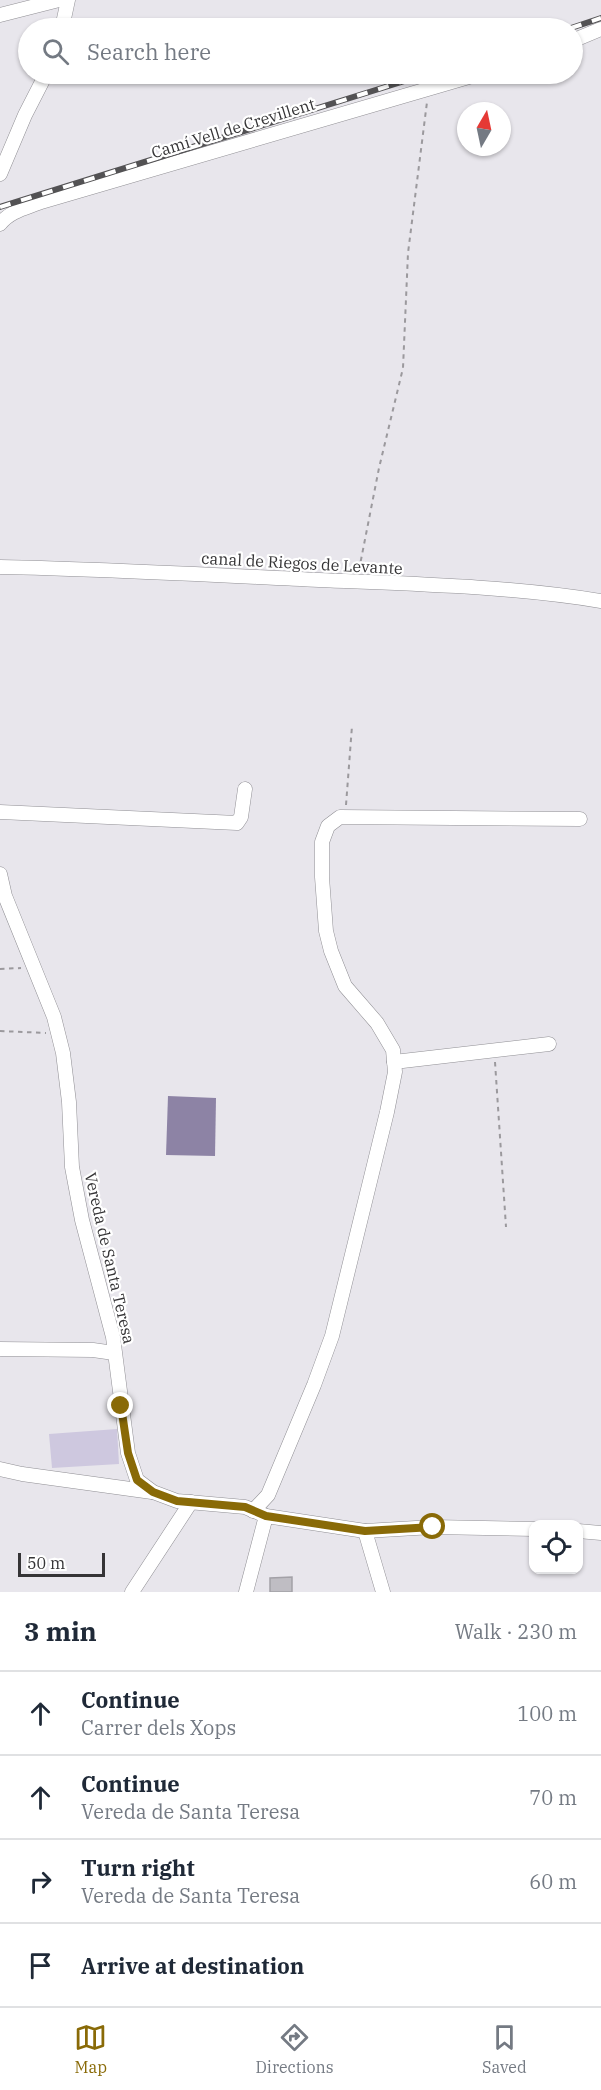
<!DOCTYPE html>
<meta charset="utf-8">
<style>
:root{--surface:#fff;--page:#f6f6f7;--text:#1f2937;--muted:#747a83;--line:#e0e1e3;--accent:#896a07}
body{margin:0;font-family:"IBM Plex Serif",serif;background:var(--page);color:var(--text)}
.controls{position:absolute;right:18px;bottom:18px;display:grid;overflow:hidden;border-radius:12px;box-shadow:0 2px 4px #0004}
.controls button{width:54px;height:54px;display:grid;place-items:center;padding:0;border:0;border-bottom:2px solid var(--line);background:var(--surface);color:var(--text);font:30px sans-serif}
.compass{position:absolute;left:457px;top:102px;width:54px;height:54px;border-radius:50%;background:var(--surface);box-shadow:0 2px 4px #0004;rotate:9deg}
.scale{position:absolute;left:18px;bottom:15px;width:87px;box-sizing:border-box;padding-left:6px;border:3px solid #353436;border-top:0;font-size:16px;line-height:21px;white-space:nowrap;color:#353436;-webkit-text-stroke:4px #fff;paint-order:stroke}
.stop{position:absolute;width:18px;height:18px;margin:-14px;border:4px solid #896a07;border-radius:50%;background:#fff}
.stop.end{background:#896a07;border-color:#fff;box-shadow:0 2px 6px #0008}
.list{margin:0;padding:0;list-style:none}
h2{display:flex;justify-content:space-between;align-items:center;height:78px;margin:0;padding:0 24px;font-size:26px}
h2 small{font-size:20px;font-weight:400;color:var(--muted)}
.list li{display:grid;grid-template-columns:39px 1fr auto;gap:18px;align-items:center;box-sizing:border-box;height:84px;padding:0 24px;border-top:2px solid var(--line)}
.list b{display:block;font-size:22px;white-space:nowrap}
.list p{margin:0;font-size:20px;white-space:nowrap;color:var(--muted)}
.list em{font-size:20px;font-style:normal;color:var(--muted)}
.icon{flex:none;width:33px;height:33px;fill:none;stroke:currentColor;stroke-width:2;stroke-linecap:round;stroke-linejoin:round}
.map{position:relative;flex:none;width:601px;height:1592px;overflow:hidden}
.search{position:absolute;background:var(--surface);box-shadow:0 2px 4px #0004;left:18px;right:18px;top:18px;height:66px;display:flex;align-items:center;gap:15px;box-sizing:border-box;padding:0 21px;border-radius:33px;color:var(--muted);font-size:22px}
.sheet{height:414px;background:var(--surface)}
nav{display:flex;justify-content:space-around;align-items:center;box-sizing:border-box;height:84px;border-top:2px solid var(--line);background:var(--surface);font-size:16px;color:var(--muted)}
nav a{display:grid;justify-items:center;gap:3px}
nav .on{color:var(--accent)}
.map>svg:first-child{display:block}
.green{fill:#cec8df}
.water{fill:#8d83a5}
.building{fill:#bfbdc3;stroke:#a3a1a7;stroke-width:1.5}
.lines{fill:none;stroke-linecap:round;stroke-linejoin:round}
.street-casing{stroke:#908f94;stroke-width:15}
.path{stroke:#9b999d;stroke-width:2;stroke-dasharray:4.5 4.5;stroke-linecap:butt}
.street{stroke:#fff;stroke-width:14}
.rail-casing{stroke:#535254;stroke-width:6}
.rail{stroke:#fff;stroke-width:4;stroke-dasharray:11;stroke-linecap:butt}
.route{stroke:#896a07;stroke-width:8}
.labels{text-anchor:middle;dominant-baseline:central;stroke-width:4.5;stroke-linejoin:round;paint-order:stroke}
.street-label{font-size:16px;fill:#353436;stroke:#fff}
</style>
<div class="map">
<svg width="601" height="1592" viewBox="0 0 601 1592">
<rect width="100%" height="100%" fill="#e8e6ec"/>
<polygon class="green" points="117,1429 119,1464 52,1468 49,1434"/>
<polygon class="water" points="168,1096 216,1098 215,1156 166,1155"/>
<polygon class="building" points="292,1577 292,1592 270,1592 270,1578"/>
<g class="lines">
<g class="street-casing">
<g id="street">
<polyline points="0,15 59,0"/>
<polyline points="62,28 68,0"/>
<polyline points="572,41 601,29"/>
<polyline points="0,174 25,115 46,74"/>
<path d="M0 224C10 211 26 208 41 202L479 74"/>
<path d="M0 567C106 569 213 575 319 580 413 584 508 586 601 601"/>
<polyline points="0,812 237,823 241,817 245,789"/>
<polyline points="0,874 5,896 54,1017 63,1053 69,1102 72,1167 82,1220 113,1337 128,1453 137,1480 153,1492 177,1501 245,1507 266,1516 365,1531 433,1527 534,1529"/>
<polyline points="394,1062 549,1044"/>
<polyline points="0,1349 93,1350 114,1353"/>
<polyline points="0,1469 22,1474 152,1492"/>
<polyline points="253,1511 268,1495 314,1385 332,1336 387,1112 395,1072 393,1050 377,1023 345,986 331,951 326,931 322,877 322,842 328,826 340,817 580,819"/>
<polyline points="365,1531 383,1592"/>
<polyline points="578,1531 601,1533"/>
<polyline points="132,1592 191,1502"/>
<polyline points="246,1592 266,1516"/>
</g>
</g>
<g class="path">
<polyline points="359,570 379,468 403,368 408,253 427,102"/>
<polyline points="346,805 352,726"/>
<polyline points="0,969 21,968"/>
<polyline points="0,1031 46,1033"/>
<polyline points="495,1062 506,1227"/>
</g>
<use href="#street" class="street"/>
<g class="rail-casing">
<g id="rail">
<polyline points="571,28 601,18"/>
<polyline points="0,207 427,74"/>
</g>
</g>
<use href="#rail" class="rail"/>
</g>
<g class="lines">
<polyline class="route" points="121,1406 128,1453 137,1480 153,1492 177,1501 245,1507 266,1516 365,1531 433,1527"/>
</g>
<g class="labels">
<g class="street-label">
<text transform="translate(233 128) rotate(-17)">Camí Vell de Crevillent</text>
<text transform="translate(302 563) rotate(3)">canal de Riegos de Levante</text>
<text transform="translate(110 1258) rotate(77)">Vereda de Santa Teresa</text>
</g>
</g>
</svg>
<div class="controls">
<button><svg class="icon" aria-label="locate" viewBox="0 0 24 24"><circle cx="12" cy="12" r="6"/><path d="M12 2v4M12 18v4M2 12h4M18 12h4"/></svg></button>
</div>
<svg class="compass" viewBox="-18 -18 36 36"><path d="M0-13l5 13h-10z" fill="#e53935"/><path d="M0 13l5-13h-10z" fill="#747a83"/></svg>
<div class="scale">50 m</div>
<div class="stop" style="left:433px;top:1527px"></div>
<div class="stop end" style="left:121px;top:1406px"></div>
<div class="search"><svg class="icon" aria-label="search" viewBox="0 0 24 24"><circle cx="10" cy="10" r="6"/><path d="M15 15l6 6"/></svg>Search here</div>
</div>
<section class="sheet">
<h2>3 min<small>Walk · 230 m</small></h2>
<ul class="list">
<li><svg class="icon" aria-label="ahead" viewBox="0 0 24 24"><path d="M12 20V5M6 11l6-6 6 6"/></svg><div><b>Continue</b><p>Carrer dels Xops</p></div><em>100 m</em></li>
<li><svg class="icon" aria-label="ahead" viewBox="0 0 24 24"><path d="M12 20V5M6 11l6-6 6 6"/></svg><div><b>Continue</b><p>Vereda de Santa Teresa</p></div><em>70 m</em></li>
<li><svg class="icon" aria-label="right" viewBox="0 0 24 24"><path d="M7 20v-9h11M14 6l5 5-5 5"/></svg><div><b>Turn right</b><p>Vereda de Santa Teresa</p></div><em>60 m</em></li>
<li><svg class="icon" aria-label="arrive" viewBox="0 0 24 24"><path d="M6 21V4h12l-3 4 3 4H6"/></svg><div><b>Arrive at destination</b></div></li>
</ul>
</section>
<nav>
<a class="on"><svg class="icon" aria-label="map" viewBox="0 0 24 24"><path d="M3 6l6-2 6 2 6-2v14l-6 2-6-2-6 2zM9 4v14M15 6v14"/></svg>Map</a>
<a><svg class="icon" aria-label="directions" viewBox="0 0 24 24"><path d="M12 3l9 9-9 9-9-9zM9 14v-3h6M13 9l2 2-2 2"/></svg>Directions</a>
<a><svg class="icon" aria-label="saved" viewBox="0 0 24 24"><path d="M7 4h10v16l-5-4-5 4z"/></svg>Saved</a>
</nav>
